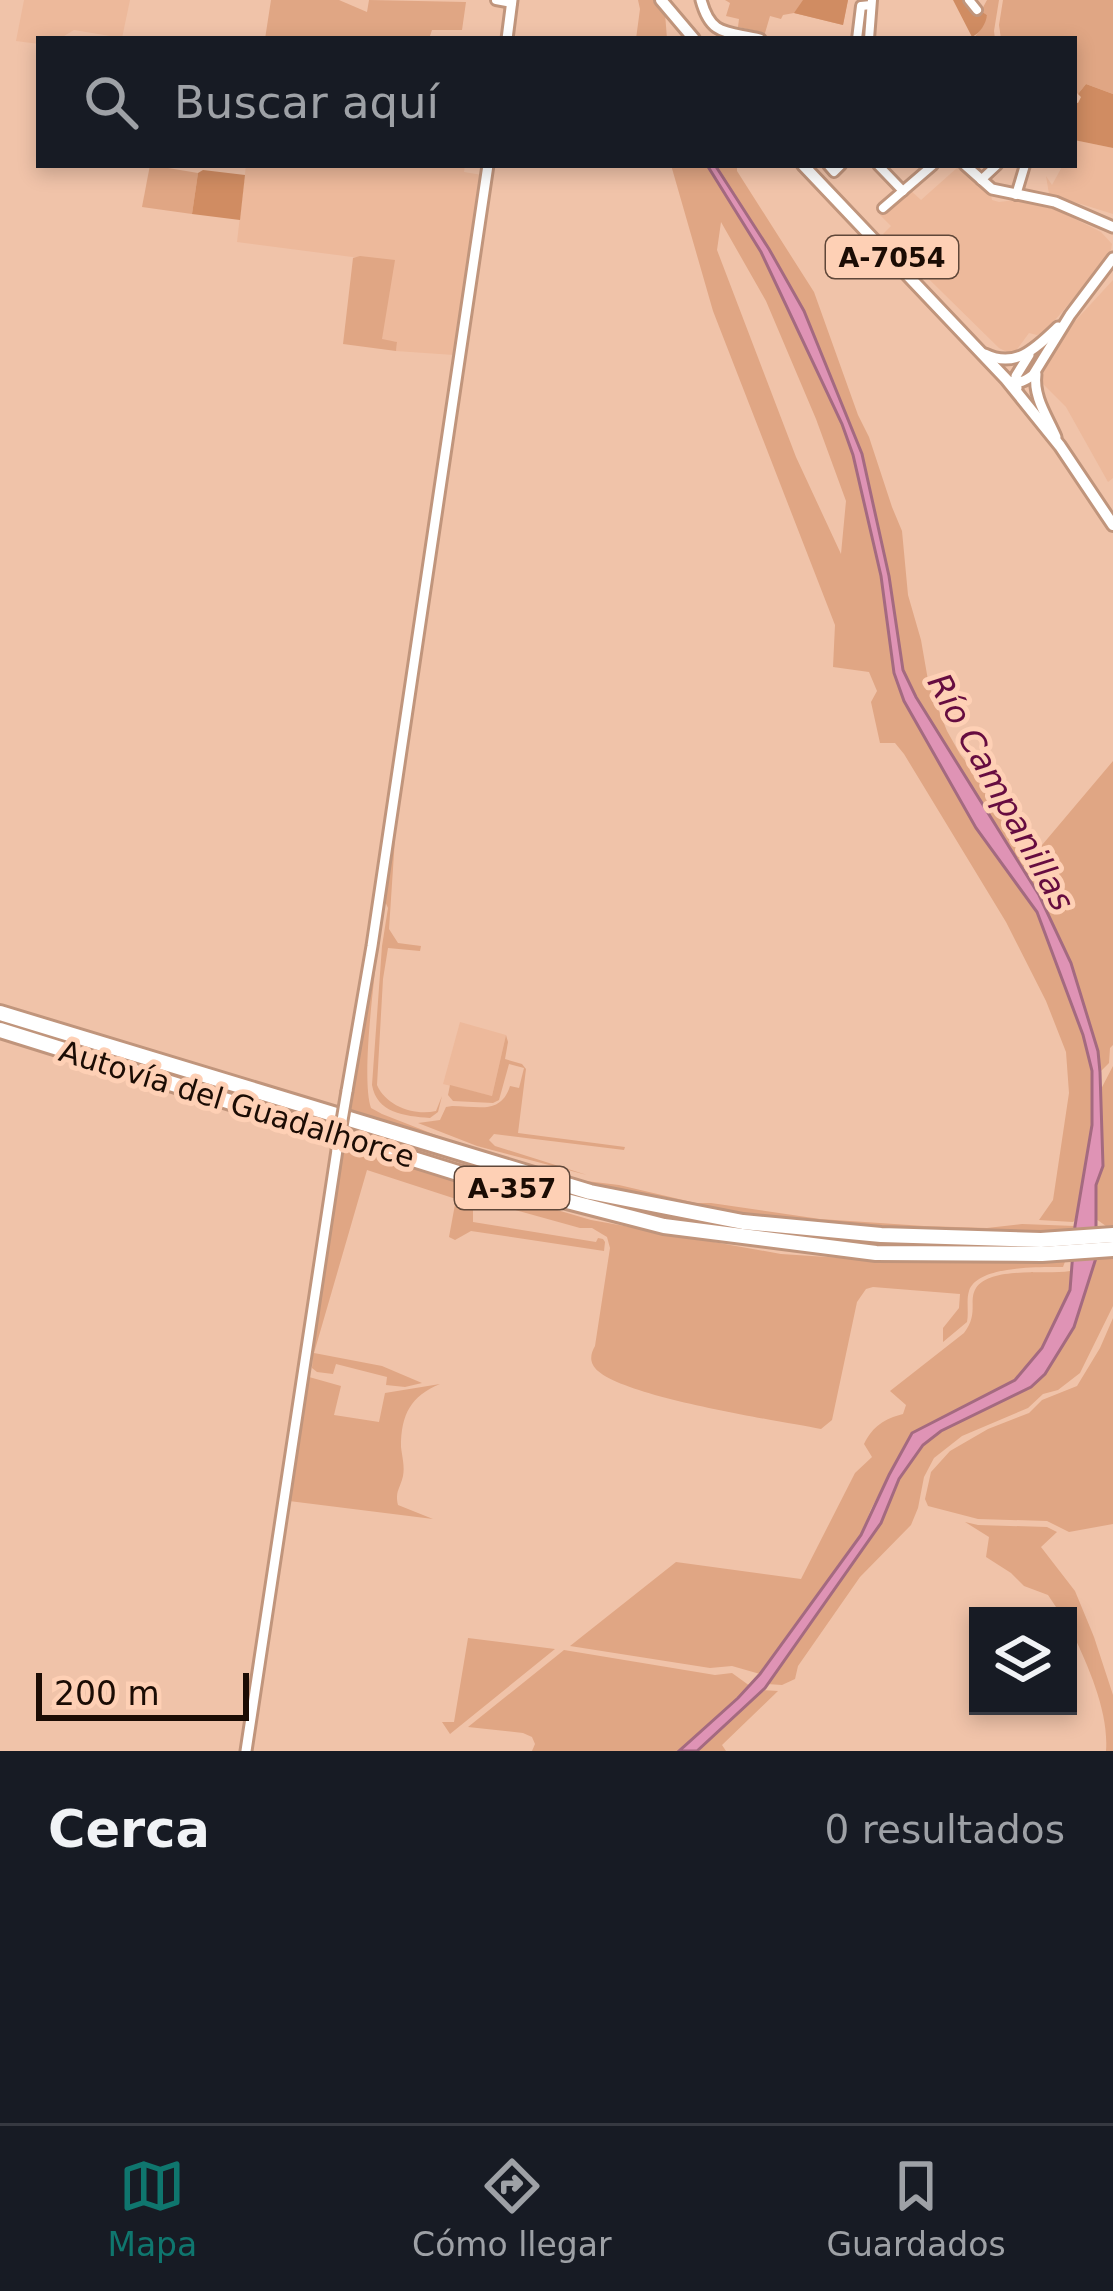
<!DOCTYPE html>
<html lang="es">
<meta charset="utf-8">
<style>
:root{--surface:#171b24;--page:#20242c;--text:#f1f3f6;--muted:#9ea1a6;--line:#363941;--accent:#0f766e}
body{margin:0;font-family:"DejaVu Sans",sans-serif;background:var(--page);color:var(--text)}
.controls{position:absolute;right:36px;bottom:36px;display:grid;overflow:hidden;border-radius:0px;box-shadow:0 6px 18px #0003}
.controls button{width:108px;height:108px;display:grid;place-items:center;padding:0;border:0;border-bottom:3px solid var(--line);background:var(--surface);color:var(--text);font:60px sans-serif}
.scale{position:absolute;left:36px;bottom:30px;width:213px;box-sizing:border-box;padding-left:12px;border:6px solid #1b0c04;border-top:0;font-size:33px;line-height:42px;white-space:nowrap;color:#1b0c04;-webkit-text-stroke:9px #fed0b5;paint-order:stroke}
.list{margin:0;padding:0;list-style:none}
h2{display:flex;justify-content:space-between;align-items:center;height:156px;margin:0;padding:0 48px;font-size:51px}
h2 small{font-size:39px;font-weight:400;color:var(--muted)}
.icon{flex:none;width:66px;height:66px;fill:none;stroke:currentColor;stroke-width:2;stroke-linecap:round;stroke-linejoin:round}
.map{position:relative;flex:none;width:1113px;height:1751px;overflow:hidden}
.search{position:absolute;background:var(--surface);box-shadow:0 6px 18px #0003;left:36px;right:36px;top:36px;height:132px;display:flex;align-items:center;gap:30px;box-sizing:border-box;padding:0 42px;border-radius:0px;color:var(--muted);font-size:45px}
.sheet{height:372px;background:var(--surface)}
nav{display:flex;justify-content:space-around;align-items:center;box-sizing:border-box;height:168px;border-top:3px solid var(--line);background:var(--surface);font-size:33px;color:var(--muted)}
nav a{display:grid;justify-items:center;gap:6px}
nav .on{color:var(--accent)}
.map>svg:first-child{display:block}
.built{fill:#edb99b}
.green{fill:#e0a684;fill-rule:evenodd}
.forest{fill:#d08c62}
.water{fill:#df93b5;stroke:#a46a80;stroke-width:3}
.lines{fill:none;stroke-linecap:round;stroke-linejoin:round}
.minor-casing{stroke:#c0957c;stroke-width:14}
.tertiary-casing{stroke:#c0957c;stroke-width:15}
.secondary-casing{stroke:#c0957c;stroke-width:15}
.primary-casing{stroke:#c0957c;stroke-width:16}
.motorway-casing{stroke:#c0957c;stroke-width:20}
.minor{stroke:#fff;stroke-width:8}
.tertiary{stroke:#fff;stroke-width:9}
.secondary{stroke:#fff;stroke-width:9}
.primary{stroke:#fff;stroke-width:10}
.motorway{stroke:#fff;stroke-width:14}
.tertiary-bridge-casing{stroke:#c0957c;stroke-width:15;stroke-linecap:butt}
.tertiary-bridge{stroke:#fff;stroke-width:9}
.labels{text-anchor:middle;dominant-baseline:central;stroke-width:10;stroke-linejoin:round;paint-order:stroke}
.shield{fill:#fed0b5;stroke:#5f4739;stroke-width:3}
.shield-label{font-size:27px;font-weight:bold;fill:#1b0c04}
.street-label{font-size:30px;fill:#1b0c04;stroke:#fed0b5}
.water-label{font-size:33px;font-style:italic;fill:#660c40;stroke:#fed0b5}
</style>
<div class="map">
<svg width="1113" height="1751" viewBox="0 0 1113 1751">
<rect width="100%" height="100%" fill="#f0c3a9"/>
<g class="built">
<polygon points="24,0 130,0 122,38 74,30 59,39 39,39 39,44 16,41"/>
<polygon points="1074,140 1113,148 1113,214 1049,194 1046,176 1052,185 1063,165 1074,165"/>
<polygon points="246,165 465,165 464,172 482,175 454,355 396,351 397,342 382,340 360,258 237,242"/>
<polygon points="958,167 991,195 992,200 999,202 1015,200 1057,210 1101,232 1112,244 1110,255 1045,332 1037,335 1029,333 1015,352 1007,352 999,348 883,234 891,226 880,215 909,189 921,200"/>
<polygon points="1113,280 1113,478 1108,482 1066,407 1041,382 1047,361 1067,330"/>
<polygon points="460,1022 506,1035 492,1096 443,1084"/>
</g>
<g class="green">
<polygon points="271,0 339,0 367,12 369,0 466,2 462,30 432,30 429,39 265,39"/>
<polygon points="638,0 655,0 665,13 667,39 636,39 640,9"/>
<polygon points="725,0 848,0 843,25 794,13 783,15 781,19 770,16 765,33 738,27 739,19 726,16 730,3"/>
<polygon points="987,0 999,0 994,31 995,39 973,39 981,29 987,15 981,11"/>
<polygon points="1003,0 1113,0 1113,94 1086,84 1078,94 1075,91 1074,39 1001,39 999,25"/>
<polygon points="150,165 198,173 192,214 142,207"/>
<path d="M671 165H707L761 252 842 424 853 455 881 576 894 673 926 740 976 828 1037 912 1083 1035 1092 1071V1125L1076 1219 1073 1222 1039 1220 1053 1200 1069 1093 1066 1052 1046 1001 1006 922 904 754 895 743H880L871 702 877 691 869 672 833 667 835 625 713 311ZM721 222 766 301 816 419 846 501 841 554 796 457 717 250Z"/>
<polygon points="715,165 737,165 737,171 814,292 858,415 869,437 892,507 902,531 908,595 921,640 929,686 947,731 960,754 1037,851 1113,761 1113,1045 1110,1048 1109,1063 1100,1072 1098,1051 1071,963 1039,895 916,697 903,670 889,576 862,454 804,311 769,248"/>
<polygon points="360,256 395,260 382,339 397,342 396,351 343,344 353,258"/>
<path d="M397 808 389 929 398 943 421 946 420 951 388 948 383 979 377 1085C386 1106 414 1116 436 1111L442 1096 438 1112 430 1118C404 1116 377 1113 372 1085L382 946 388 908 382 895Z"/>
<path d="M381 908C384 921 380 932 378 946 374 982 361 1078 371 1108L382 1114 479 1152 586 1181 619 1185 696 1203H711L820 1219 924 1226 987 1228 1022 1224 1075 1226V1230C912 1239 743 1224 585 1185 506 1166 427 1138 349 1115Z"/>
<path d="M506 1035 508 1042 505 1059 522 1064 526 1069 518 1133 625 1147 624 1150 494 1134 489 1140 495 1146 587 1175 477 1146 418 1123 440 1120 446 1107 452 1106C478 1106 501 1115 510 1086L519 1088 524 1068 509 1064 499 1100 493 1103 453 1101 448 1095 450 1085 492 1096Z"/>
<polygon points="1113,1066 1113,1225 1106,1226 1096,1219 1096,1185 1103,1166 1100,1091"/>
<path d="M344 1147 591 1220 781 1254 920 1263 1066 1259 1063 1267C1042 1267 977 1265 969 1291 966 1300 969 1312 967 1322L943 1342V1328L959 1308 960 1294 873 1287 866 1289 857 1302 832 1420 821 1429C774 1420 629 1398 598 1371 589 1363 590 1355 595 1346L610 1248 607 1237 592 1228H580L479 1200 473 1204V1222L596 1242 598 1238 603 1239 605 1242 604 1251 471 1231 455 1240 449 1237 456 1199 367 1170 314 1353 382 1366 422 1383 405 1387 386 1385 387 1377 336 1364 333 1374 317 1372 312 1368 313 1353Z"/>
<polygon points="1113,1257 1113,1306 1080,1373 1058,1390 1043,1394 1028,1408 962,1436 934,1458 924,1477 918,1508 911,1525 860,1577 798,1666 795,1679 782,1685 767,1684 880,1523 899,1479 923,1445 941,1431 1031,1387 1045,1374 1056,1358 1085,1291 1096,1258"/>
<path d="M1070 1271V1290L1042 1348 1015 1380 912 1434 871 1509 861 1535 760 1674 732 1666 710 1668 570 1646 676 1562 801 1579 855 1473 872 1457 864 1444C873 1426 884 1419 903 1414L906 1405 890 1391 964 1333C979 1314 968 1301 976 1288 991 1266 1046 1275 1070 1271Z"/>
<polygon points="1113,1318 1113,1524 1069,1532 1047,1521 978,1519 928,1506 925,1499 931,1472 950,1451 988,1429 1029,1413 1042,1400 1077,1386 1100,1348"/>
<path d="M309 1377 341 1386 334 1415 379 1422 385 1393 440 1384C411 1396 401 1414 401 1447 402 1456 405 1467 403 1476 400 1489 395 1491 398 1505L433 1519 289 1501Z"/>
<path d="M965 1522 978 1525 1047 1527 1057 1532 1041 1547 1075 1591 1094 1637 1113 1695V1751H1106C1109 1713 1089 1668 1073 1634L1068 1629V1616H1062L1048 1595 1024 1586 1011 1573 986 1557 989 1537Z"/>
<polygon points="468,1638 555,1649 450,1734 442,1722 454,1722"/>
<polygon points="564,1650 715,1675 732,1673 750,1686 679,1751 532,1751 535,1744 532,1737 523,1733 468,1727"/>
<polygon points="762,1690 778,1691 722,1745 726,1751 697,1751"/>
</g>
<g class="forest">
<polygon points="803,0 848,0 843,25 794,13"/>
<path d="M953 0H963L977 16 981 11 987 15C986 24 980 33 972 37Z"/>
<polygon points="1086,84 1113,94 1113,148 1074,140 1074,102 1078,103 1081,97 1078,94"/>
<polygon points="203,170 245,175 240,220 192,214 198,173"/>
</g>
<polygon class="water" points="707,165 715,165 769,249 804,311 862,454 889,576 903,670 916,697 1039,895 1071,963 1098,1051 1100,1072 1103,1166 1096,1185 1096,1258 1074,1327 1045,1374 1031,1387 941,1431 923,1445 899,1479 881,1523 765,1688 697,1751 679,1751 738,1698 760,1674 861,1535 889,1475 912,1433 1015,1380 1042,1348 1070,1290 1075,1226 1092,1125 1092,1071 1083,1035 1037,912 976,828 904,701 894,673 881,576 853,455 842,424 761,252"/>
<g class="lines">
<g class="minor-casing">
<g id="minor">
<polyline points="496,0 512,3"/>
<polyline points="969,0 977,10"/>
<polyline points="857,39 861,6 871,5"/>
<polyline points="869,39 872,0"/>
<polyline points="828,165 834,172 841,165"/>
<polyline points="878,165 903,191"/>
<polyline points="981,180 997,165"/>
<polyline points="1016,195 1025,165"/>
<polyline points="883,208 933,165"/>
</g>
</g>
<g class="tertiary-casing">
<g id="tertiary">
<path d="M701 0C711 37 727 31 760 39"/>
<polyline points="507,39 512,0"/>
<polyline points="965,165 992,189 1055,202 1113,227"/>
<polyline points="347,1091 372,946 488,165"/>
<polyline points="246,1751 337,1150"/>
</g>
</g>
<g class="secondary-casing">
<g id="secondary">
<path d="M985 354C1016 369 1036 348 1058 327"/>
<path d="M1036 374C1033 397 1047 416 1056 437"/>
<path d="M1009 381C1019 384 1025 381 1033 375L1070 315 1113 258"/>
<polyline points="1017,388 1016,376 1029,355"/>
</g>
</g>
<g class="primary-casing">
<g id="primary">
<polyline points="661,0 694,39"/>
<polyline points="803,165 1006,379 1060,446 1113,525"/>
</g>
</g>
<g class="motorway-casing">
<g id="motorway">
<polyline points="0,1013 590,1192 743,1222 881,1235 1041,1240 1113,1235"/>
<polyline points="0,1030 458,1173 664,1226 876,1253 1042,1254 1113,1249"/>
</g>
</g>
<use href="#minor" class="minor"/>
<use href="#tertiary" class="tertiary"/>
<use href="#secondary" class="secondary"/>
<use href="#primary" class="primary"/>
<use href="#motorway" class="motorway"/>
<g class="tertiary-bridge-casing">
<polyline id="tertiary-bridge" points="337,1150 347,1091"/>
</g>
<use href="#tertiary-bridge" class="tertiary-bridge"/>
</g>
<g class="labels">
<g class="shield">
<rect x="826" y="236" width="132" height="42" rx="9"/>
<rect x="455" y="1167" width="114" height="42" rx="9"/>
</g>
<g class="shield-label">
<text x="892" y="257">A-7054</text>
<text x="512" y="1188">A-357</text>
</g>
<g class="street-label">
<text transform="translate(237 1104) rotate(17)">Autovía del Guadalhorce</text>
</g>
<g class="water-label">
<text transform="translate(1001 792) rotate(61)">Río Campanillas</text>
</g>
</g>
</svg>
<div class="controls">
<button><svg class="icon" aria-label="layers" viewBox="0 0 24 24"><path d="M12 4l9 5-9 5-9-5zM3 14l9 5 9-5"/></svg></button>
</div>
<div class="scale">200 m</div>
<div class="search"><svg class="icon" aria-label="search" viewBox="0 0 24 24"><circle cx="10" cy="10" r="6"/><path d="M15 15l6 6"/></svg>Buscar aquí</div>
</div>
<section class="sheet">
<h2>Cerca<small>0 resultados</small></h2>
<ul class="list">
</ul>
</section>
<nav>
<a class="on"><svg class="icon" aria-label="map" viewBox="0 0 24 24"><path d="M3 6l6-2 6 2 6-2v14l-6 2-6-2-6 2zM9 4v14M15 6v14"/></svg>Mapa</a>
<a><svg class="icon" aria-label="directions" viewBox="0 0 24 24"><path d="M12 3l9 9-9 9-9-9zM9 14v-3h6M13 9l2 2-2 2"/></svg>Cómo llegar</a>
<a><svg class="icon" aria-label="saved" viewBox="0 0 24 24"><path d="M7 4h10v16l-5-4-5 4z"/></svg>Guardados</a>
</nav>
